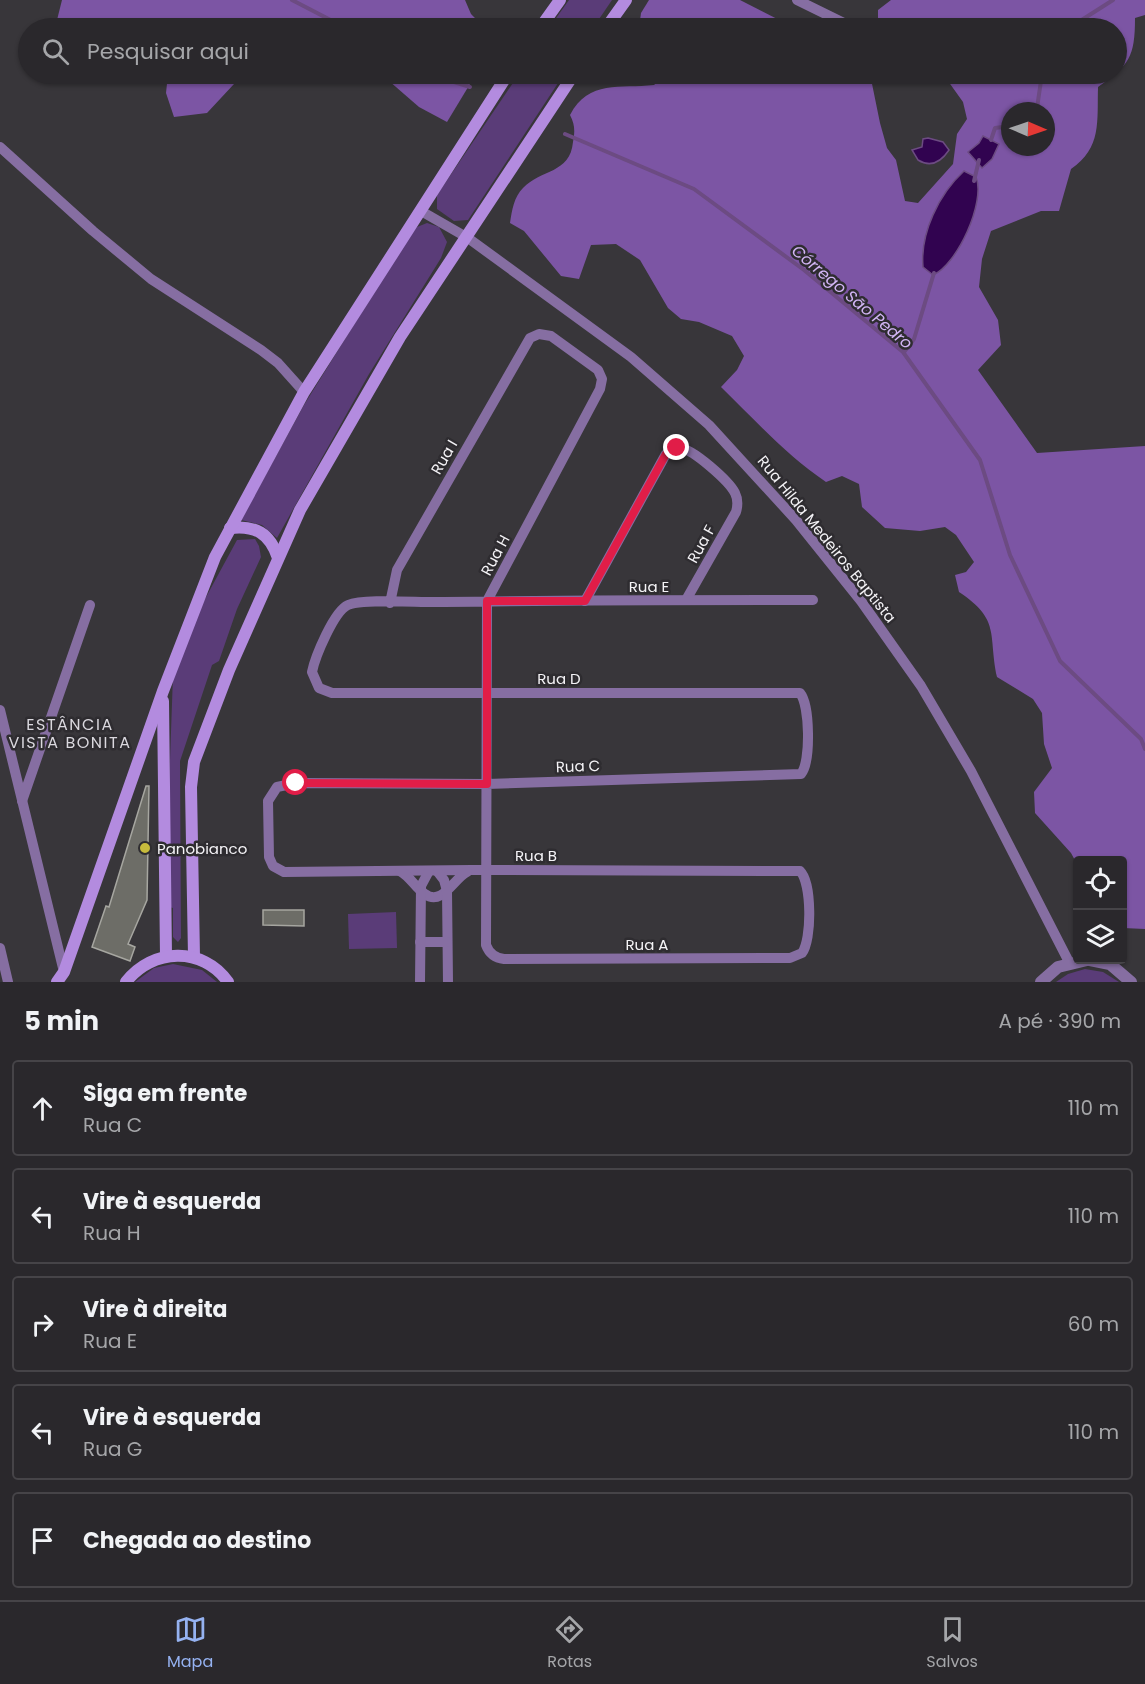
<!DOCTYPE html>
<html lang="pt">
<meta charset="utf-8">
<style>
:root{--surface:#2a282c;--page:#323034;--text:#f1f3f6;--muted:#a5a6a9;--line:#464448;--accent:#95b2f1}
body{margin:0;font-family:Poppins,sans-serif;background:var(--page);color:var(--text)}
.controls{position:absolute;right:18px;bottom:18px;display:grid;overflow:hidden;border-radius:6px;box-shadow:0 2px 4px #0004}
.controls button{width:54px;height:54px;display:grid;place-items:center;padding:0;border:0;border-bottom:2px solid var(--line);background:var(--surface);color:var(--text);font:30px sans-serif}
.compass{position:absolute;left:1001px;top:102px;width:54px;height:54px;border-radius:50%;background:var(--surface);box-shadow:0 2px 4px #0004;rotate:92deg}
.stop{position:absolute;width:18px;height:18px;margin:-14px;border:4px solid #e11d48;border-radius:50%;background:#fff}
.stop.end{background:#e11d48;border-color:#fff;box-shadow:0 2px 6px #0008}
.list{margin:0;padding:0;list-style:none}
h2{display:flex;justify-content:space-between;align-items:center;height:78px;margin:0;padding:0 24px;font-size:26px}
h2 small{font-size:20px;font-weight:400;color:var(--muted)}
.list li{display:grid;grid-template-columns:39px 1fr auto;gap:18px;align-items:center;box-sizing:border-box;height:96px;margin:0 12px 12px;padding:0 12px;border:2px solid var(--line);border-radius:6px}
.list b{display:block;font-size:22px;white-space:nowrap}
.list p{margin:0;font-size:20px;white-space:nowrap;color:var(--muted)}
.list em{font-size:20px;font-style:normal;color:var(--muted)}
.icon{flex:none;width:33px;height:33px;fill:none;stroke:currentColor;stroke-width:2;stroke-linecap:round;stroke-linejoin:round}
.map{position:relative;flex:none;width:1145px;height:982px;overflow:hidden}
.search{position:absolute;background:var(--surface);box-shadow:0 2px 4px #0004;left:18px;right:18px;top:18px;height:66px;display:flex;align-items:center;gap:15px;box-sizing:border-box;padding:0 21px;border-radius:33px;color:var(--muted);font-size:22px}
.sheet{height:618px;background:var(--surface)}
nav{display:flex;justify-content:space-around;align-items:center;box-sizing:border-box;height:84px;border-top:2px solid var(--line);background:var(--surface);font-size:16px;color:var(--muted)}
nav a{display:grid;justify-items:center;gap:3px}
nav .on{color:var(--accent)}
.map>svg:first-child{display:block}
.green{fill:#5a3c78}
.forest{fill:#7c55a4;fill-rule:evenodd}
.water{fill:#310350;stroke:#6c4b82;stroke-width:1.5}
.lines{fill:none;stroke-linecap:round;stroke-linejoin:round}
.stream{stroke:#6c4b82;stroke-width:4}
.building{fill:#6d6d67;stroke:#a6a6a0;stroke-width:1.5}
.minor{stroke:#866ea2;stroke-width:10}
.tertiary{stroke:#866ea2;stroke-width:12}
.secondary{stroke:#b38bdf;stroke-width:12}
.route{stroke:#e11d48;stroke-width:8}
.poi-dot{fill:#c7bb3c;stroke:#2e2c30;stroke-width:2}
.labels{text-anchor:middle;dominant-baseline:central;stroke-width:5;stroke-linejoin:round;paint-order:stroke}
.street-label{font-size:15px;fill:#f4f3f6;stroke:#2e2c30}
.poi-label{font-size:15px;fill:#f4f3f6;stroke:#2e2c30;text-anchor:start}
.water-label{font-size:16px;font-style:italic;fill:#d2b5f5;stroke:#2e2c30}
.neighbourhood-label{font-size:16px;letter-spacing:1.5px;fill:#dad8de;stroke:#2e2c30}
</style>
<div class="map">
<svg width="1145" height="982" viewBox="0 0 1145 982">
<rect width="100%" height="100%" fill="#38363a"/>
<g class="green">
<polygon points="569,0 612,0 593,28 549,28"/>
<polygon points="519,74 564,74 468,220 454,221 437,209 437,195"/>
<polygon points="427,223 439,227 447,242 441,258 369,374 277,538 262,525 241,520 304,405 401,249 417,227"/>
<polygon points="255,539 259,546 261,557 237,609 219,661 212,665 180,761 181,938 178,942 173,937 173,908 169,907 170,760 173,675 199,610 237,540"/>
<polygon points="396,912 397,948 349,949 348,914"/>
<polygon points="173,964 202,970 217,982 135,982 154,968"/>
<polygon points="1085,969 1103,972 1119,982 1056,982 1068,974"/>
</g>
<g class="forest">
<polygon points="62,0 465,0 471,14 483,26 505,26 503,28 153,28 151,25 143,28 55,28"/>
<polygon points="649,0 740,0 795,28 639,28 641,13"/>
<path d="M891 0H1145V15L1135 18C1135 58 1129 65 1098 87 1097 121 1102 148 1071 169L1059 211H1041L991 231 982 259 979 287 998 320 1001 345 978 370 1037 453 1145 446V929L1123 928 1122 861H1078L1077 864 1071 853 1035 813 1034 792 1052 768 1044 744 1042 713 1033 699 997 677C988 634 1001 620 959 592L955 575 966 572 974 562 956 535 945 527 920 531 885 528 862 507 859 484 842 476 826 482C786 455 755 420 721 387L737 370 744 356 732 336 699 322 681 319 668 308 640 260 616 244 591 245 579 279 561 276 524 231 510 223C512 210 514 197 523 188 541 169 570 174 573 142 575 131 575 125 570 115 589 79 620 89 654 85L666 74H870L880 123 887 148 896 160 905 201 918 203 953 164 957 134 967 119 963 102 943 74H1116V28H884L878 23V10ZM1010 111H1046V147H1010Z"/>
<polygon points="168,74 260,74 234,84 207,113 174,117 166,93"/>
<polygon points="381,74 476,74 447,122 419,107"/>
</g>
<g class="water">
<polygon points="983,136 999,144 992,159 982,168 968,152 979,143"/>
<path d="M928 138 943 142 949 150C941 162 931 168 918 160L912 150 922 147 923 139Z"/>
<path d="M964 171 976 177C986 202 957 265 933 275L923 267C920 233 939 194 964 171Z"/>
</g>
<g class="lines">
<g class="stream">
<polyline points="292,0 346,28"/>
<polyline points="1069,28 1113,0"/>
<polyline points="429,74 470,87"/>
<polyline points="1034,111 1037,108 1042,74"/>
<polyline points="565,134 694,189 804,270 903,352 980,460 1010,555 1060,661 1141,739 1145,749"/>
<polyline points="991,140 995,128 1010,126"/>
<polyline points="974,181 979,160"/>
<polyline points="904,352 914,339 934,273"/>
</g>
</g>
<g class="building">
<polygon points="146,786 149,786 147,900 128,944 135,947 130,961 92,947 106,906 109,907"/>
<polygon points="263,910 304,910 304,926 263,925"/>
</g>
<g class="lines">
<g class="minor">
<polyline points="797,0 854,28"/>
<polyline points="0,147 93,231 151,279 261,350 278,363 304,392"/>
<polyline points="421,211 468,238 631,357 709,425 796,520 861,601 921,686 971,771 1069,962"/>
<path d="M585 601 666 454 680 448C693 449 729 481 735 493 738 499 738 505 736 512L686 600"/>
<path d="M390 603 397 570 530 338 539 334 551 336 598 370 602 379 600 389 487 601 486 945C489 953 495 958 504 959L790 958 802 953C812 940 812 883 800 871H790L486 870H471L284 872 273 866 269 857 268 801 277 787 296 783 487 784 801 774C811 762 810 705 800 693H332L319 688 312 672C315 657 334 611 348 605 365 598 422 603 443 602 567 600 690 600 813 600"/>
<polyline points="0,710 64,972"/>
<polyline points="22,801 90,605"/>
<path d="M400 871C411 877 415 888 425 894 442 907 454 878 467 872"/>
<polyline points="437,871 444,880 447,891 448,982"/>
<polyline points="420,942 447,942"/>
<polyline points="0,948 8,982"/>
<polyline points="420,982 421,886 429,871"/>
</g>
<g class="tertiary">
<polyline points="1090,960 1110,964 1131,982"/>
<polyline points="1041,982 1058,967 1087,960"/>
</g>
<g class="secondary">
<polyline points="540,28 560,0"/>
<polyline points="606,28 626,0"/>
<path d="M230 528C255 525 270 533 278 558"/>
<polyline points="163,701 166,956"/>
<polyline points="194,957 191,787 194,762 229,670 300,510 400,337 574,74"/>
<polyline points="57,982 64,972 163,691 215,557 304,392 508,74"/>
<path d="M126 982C152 948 203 946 228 982"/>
</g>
</g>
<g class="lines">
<polyline class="route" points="296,783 487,784 487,601 585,601 666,454 677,448"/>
</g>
<circle class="poi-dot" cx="145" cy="848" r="6"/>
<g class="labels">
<g class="street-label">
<text transform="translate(444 457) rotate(-60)">Rua I</text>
<text transform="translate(827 539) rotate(51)">Rua Hilda Medeiros Baptista</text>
<text transform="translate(701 544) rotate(-61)">Rua F</text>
<text transform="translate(495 555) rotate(-62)">Rua H</text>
<text x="649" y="586">Rua E</text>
<text x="559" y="678">Rua D</text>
<text transform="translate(578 766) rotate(-2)">Rua C</text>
<text x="536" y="855">Rua B</text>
<text x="647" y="944">Rua A</text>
</g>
<g class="poi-label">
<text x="157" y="848">Panobianco</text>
</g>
<g class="water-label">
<text transform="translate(852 297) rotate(40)">Córrego São Pedro</text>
</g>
<g class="neighbourhood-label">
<text x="70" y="724">ESTÂNCIA<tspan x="70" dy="18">VISTA BONITA</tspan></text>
</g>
</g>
</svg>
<div class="controls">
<button><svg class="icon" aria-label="locate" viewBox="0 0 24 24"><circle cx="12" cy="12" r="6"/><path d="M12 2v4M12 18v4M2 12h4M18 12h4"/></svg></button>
<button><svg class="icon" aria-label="layers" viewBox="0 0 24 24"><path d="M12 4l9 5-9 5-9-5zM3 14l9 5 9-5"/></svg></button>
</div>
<svg class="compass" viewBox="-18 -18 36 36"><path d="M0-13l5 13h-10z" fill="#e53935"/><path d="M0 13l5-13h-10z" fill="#a5a6a9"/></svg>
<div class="stop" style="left:296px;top:783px"></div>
<div class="stop end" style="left:677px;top:448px"></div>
<div class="search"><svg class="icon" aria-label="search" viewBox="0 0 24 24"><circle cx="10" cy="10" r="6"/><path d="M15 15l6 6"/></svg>Pesquisar aqui</div>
</div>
<section class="sheet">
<h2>5 min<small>A pé · 390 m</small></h2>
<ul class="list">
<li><svg class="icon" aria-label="ahead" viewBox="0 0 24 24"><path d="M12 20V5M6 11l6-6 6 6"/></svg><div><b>Siga em frente</b><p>Rua C</p></div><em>110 m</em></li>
<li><svg class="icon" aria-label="left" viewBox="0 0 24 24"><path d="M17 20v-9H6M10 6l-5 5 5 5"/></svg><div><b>Vire à esquerda</b><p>Rua H</p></div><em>110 m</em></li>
<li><svg class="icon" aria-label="right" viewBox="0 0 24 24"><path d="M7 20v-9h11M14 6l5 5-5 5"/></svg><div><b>Vire à direita</b><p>Rua E</p></div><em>60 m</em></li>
<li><svg class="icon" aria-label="left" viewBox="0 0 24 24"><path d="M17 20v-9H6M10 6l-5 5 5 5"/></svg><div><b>Vire à esquerda</b><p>Rua G</p></div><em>110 m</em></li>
<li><svg class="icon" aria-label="arrive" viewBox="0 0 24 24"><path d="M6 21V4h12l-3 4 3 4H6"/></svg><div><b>Chegada ao destino</b></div></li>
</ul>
</section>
<nav>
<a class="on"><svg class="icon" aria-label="map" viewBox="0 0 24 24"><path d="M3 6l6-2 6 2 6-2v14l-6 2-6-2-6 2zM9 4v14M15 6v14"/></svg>Mapa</a>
<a><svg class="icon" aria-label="directions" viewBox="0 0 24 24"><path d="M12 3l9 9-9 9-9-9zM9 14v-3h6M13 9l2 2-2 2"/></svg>Rotas</a>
<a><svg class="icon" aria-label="saved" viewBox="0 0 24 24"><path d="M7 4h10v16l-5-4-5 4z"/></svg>Salvos</a>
</nav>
